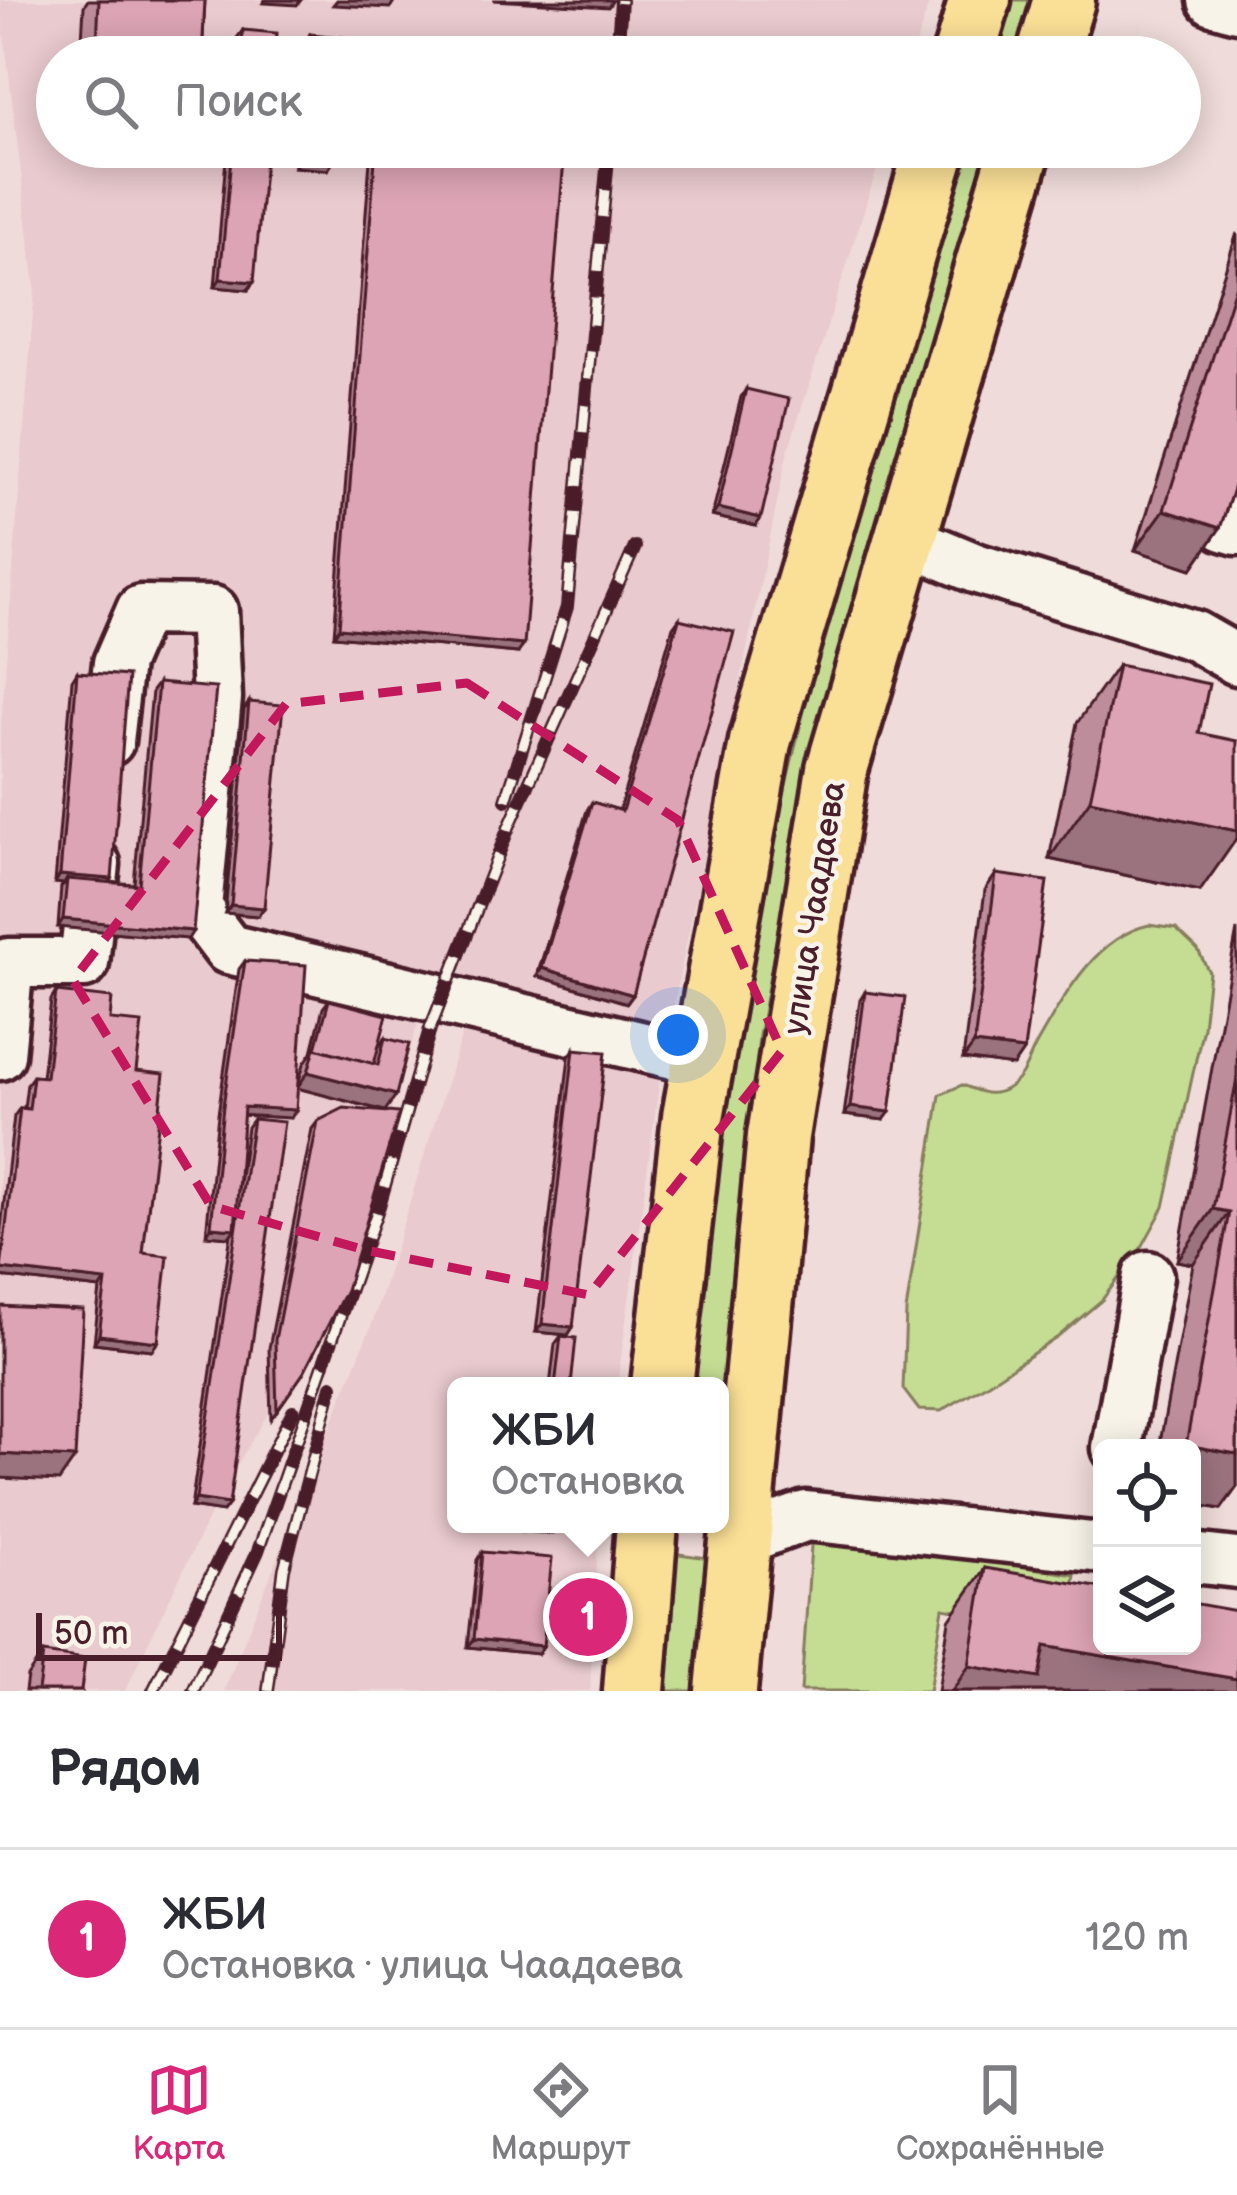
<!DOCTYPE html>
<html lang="ru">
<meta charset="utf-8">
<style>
:root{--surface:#fff;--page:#f7f7f7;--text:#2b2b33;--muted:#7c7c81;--line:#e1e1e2;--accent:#db2777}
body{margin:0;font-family:"Balsamiq Sans",sans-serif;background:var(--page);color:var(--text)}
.controls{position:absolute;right:36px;bottom:36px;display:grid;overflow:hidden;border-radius:18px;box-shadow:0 6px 30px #0003}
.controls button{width:108px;height:108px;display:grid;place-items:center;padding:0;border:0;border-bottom:3px solid var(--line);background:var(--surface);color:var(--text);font:60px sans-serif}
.scale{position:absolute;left:36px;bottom:30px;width:246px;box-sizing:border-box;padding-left:12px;border:6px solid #4a1f2b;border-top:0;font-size:33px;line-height:42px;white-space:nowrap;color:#4a1f2b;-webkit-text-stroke:9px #f7f3e8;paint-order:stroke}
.you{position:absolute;left:678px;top:1035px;width:42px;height:42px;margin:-30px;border:9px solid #fff;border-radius:50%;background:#1a73e8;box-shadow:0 0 0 18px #1a73e833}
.badge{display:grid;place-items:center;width:78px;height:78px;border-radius:50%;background:var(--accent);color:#fff;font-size:39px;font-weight:700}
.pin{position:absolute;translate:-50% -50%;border:6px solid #fff;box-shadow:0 3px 12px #0006}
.popup{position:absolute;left:447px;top:1377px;width:282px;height:156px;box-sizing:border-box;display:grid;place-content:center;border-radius:18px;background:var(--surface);filter:drop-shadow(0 3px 9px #0005);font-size:39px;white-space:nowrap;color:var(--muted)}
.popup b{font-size:45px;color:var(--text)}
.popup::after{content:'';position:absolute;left:50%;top:100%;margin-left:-24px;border:24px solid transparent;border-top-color:var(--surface)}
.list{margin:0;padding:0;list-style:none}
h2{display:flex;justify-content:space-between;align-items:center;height:156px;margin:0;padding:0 48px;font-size:51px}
h2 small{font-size:39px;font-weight:400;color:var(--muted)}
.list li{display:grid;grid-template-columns:78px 1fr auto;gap:36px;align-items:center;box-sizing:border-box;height:180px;padding:0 48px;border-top:3px solid var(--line)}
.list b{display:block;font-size:45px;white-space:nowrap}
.list p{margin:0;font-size:39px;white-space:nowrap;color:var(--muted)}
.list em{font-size:39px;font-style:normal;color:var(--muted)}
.icon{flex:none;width:66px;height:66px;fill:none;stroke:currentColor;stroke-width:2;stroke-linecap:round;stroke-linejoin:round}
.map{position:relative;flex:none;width:1237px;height:1691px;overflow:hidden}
.search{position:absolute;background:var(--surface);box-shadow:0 6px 30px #0003;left:36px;right:36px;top:36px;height:132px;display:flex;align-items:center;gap:30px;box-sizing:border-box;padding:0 42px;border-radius:66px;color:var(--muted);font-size:45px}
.sheet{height:336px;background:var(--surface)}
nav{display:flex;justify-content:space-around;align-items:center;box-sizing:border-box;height:168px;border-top:3px solid var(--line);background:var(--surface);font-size:33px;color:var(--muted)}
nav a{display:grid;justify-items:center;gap:6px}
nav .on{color:var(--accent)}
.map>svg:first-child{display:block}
.built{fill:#e9cace}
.green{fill:#c4dd93;stroke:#877e5f;stroke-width:3}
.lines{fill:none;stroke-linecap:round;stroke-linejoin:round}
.minor-casing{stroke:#4a1f2b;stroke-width:57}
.major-casing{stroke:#4a1f2b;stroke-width:69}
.minor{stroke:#f7f3e8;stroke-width:48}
.major{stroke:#fadf96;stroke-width:60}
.rail-casing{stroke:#4a1f2b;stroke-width:14}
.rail{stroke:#f7f3e8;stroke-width:9;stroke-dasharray:27;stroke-linecap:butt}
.wall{fill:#bd8d9c;stroke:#4a1f2b;stroke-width:3}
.shaded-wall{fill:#9a737f;stroke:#4a1f2b;stroke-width:3}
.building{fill:#dca4b5;stroke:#4a1f2b;stroke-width:3}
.marked{fill:none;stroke:#c2185b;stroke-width:9;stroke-dasharray:24 15;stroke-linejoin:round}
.labels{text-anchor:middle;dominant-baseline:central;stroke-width:9;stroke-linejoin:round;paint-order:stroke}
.street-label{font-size:33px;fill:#4a1f2b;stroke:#f7f3e8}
</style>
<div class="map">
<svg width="1237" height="1691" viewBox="0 0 1237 1691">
<rect width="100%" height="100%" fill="#efdbd9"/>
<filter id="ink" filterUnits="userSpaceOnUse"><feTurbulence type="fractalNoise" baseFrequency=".00833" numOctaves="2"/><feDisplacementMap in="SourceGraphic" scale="24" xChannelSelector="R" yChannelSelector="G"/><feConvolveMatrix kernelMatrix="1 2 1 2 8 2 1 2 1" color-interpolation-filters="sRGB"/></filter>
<g filter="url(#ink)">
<polygon class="built" points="0,0 930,0 912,57 57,57 57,147 884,147 787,454 663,1057 617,1386 456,1386 456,1524 599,1524 590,1691 224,1691 372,1324 468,1015 426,998 327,1314 220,1494 125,1691 0,1691 0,739 35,287"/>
<g class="green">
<polygon points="1009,0 1040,0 1023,57 991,57"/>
<polygon points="964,147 996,147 852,624 784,896 759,1036 720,1477 720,1386 694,1386 732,1031 760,891 827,616"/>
<path d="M1149 925 1176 929 1198 950 1209 972 1203 1027 1164 1207 1142 1247 1102 1300 1058 1337 985 1385 941 1411 919 1410 903 1389 906 1311 940 1095 962 1085C977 1091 991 1098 1006 1089 1025 1078 1027 1061 1037 1043 1063 998 1095 937 1149 925Z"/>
<polygon points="812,1532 1075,1575 1067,1628 943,1608 929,1691 801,1691"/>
<polygon points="672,1553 708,1558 697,1691 661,1691"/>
</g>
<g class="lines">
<g class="minor-casing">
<g id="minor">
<polyline points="1213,0 1237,7"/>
<polyline points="1237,487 1224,526 1237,530"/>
<polyline points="905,539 975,568 1195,636 1237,660"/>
<polyline points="109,741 118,663 141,610 213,611 217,698 197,908 228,949 703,1061"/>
<polyline points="0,1055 9,963 84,963 95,864"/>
<polyline points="1117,1448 1148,1276"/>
<polyline points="739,1541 806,1516 1102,1548"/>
<polyline points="1192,1558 1237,1563"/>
</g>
</g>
<g class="major-casing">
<g id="major">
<polyline points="963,57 980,0"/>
<polyline points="1047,57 1064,0"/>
<polyline points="662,1386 693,1117 760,742 936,147"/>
<polyline points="634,1691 647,1524"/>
<polyline points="726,1691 778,1136 837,769 1021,147"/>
</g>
</g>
<use href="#minor" class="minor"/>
<use href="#major" class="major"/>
<g class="rail-casing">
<g id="rail">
<polyline points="617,57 621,0"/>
<polyline points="506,800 567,607 609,147"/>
<polyline points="153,1691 293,1411"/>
<polyline points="193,1691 258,1551 379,1206 430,1029 509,827 635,547"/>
<polyline points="268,1691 284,1569 332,1386"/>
</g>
</g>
<use href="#rail" class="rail"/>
</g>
<g class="wall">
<polygon points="88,0 205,0 202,57 81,57 84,6"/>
<polygon points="243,30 275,57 236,57 237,38"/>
<polygon points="310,34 342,57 304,57 305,42"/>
<polygon points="227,147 266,147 248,290 215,287"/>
<polygon points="296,147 335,147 328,170 294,167"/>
<polygon points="371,147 565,147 518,653 334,636"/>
<polygon points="1237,233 1237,477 1220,528 1192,569 1135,550"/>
<polygon points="746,389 756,526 712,516 741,397"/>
<polygon points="679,619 633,995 627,1003 537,976 587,810 592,802 619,810 673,627"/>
<polygon points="1118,665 1199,733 1200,891 1049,859 1077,723"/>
<polygon points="77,672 110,882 134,884 152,691 158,683 188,939 58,927 61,887 64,884 55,883 72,680"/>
<polygon points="249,702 258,916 225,913 244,710"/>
<polygon points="996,874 1024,1050 1013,1066 963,1059 985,890"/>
<polygon points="1237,930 1237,1487 1221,1509 1192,1504 1192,1448 1159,1448 1193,1264 1177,1261"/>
<polygon points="245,961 298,1084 304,1064 312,1052 323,1008 329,1000 378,1048 385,1038 385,1111 298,1088 291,1118 243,1115 238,1191 247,1127 253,1119 229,1504 223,1512 191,1507 231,1234 229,1237 206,1235 218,1114 239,969"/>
<polygon points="56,992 110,1020 136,1071 143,1253 152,1350 94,1343 100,1289 0,1277 0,1236 14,1116 20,1108 24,1108 27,1084 33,1076 42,1077 51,1000"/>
<polygon points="865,992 884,1120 844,1115 860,1000"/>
<polygon points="574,1049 573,1327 568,1335 536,1332 569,1057"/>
<polygon points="318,1121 304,1372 271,1419 269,1348 312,1129"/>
<polygon points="561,1336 571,1386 550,1386 555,1344"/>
<polygon points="482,1552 543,1646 538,1654 468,1647 477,1560"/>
<polygon points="985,1568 1237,1691 938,1691 949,1620"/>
<polygon points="43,1653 81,1691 25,1691 27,1676"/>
</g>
<g class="shaded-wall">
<polygon points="265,0 301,0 297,5 263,3"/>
<polygon points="337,0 395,0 390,8 333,5"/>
<polygon points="493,0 613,0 608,7"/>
<polygon points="97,45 115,46 107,57 88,57"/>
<polygon points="300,159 333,162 328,170 294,167"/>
<polygon points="220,279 254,282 248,290 215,287"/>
<polygon points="718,508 761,518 756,526 712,516"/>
<polygon points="1164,510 1220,528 1192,569 1135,550"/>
<polygon points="339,628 524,645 518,653 334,636"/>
<polygon points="1090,800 1237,831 1237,838 1200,891 1049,859"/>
<polygon points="60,875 112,879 106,887 67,879 64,884 55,883"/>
<polygon points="231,905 264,908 258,916 225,913"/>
<polygon points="63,919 193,931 188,939 58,927"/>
<polygon points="542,968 633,995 627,1003 537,976"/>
<polygon points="974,1044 1024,1050 1013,1066 963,1059"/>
<polygon points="308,1072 396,1095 385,1111 297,1088"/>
<polygon points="244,1107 296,1110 291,1118 238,1115"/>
<polygon points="850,1107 890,1112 884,1120 844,1115"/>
<polygon points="1213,1209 1229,1212 1193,1264 1177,1261"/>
<polygon points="211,1227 235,1229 229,1237 206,1235"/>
<polygon points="1,1269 106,1281 100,1289 0,1277"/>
<polygon points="542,1324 573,1327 568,1335 536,1332"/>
<polygon points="99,1335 158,1342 152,1350 94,1343"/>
<polygon points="1186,1445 1237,1454 1237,1487 1221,1509 1192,1504 1192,1448 1184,1448"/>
<polygon points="0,1454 75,1458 59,1481 0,1478"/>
<polygon points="196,1499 229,1504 223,1512 191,1507"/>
<polygon points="527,1524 558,1526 552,1534 522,1531"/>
<polygon points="474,1639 543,1646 538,1654 468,1647"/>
<polygon points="1045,1646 1237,1679 1237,1691 952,1691 969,1666"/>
</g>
<g class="building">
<polygon points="99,0 205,0 202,57 115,57 115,46 97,45"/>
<polygon points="243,30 277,33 275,57 241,57"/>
<polygon points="310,34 343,37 342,57 309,57"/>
<polygon points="384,48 500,57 383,57"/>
<polygon points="232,147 266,147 254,282 220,279"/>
<polygon points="301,147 335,147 333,162 300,159"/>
<polygon points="376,147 565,147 524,645 339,628"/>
<polygon points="1237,281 1237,477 1220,528 1164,510"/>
<polygon points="746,389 789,399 761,518 718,508"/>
<polygon points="679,619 734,632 633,995 542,968 592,802 622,811"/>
<polygon points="1118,665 1209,684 1199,733 1237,741 1237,831 1090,800"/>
<polygon points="77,672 128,676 112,879 60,875"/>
<polygon points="158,683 216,688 193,931 63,919 67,879 139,885"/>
<polygon points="249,702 283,705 264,908 231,905"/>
<polygon points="996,874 1047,881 1024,1050 974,1044"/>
<polygon points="245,961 306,965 296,1110 244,1107 235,1229 211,1227 223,1106"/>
<polygon points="56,992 112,998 110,1020 142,1023 136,1071 164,1074 143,1253 168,1256 158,1342 99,1335 106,1281 1,1269 20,1108 29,1109 33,1076 46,1077"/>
<polygon points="865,992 905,997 890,1112 850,1107"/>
<polygon points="329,1000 387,1015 374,1064 316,1048"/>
<polygon points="385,1038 409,1044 396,1095 308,1072 315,1048 378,1065"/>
<polygon points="574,1049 606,1052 573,1327 542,1324"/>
<polygon points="1237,1078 1237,1454 1186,1445 1229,1212 1213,1209"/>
<polygon points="344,1108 399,1113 346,1290 304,1372 277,1411 275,1340 318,1121"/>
<polygon points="253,1119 284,1122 229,1504 196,1499"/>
<polygon points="0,1306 83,1310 75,1458 0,1454"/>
<polygon points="561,1336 576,1338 571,1386 555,1386"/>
<polygon points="482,1552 552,1558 543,1646 474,1639"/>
<polygon points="985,1568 1102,1588 1102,1646 1192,1646 1192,1603 1237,1611 1237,1679 1045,1646 1039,1678 969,1666"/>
<polygon points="43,1653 85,1659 81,1691 38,1691"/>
</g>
</g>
<path class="marked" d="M467 683 678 820 782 1051 589 1295 365 1250 211 1206 73 980 286 704Z"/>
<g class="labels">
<g class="street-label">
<text transform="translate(815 908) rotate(-81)">улица Чаадаева</text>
</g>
</g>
</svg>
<div class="controls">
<button><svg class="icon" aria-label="locate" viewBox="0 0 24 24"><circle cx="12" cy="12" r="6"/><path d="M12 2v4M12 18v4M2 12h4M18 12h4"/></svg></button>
<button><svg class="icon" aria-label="layers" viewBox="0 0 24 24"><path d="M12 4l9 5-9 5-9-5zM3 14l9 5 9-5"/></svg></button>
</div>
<div class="scale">50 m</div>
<div class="you"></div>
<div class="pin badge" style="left:588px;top:1617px">1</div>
<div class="popup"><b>ЖБИ</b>Остановка</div>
<div class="search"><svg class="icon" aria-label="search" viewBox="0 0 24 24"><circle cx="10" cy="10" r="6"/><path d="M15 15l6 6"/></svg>Поиск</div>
</div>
<section class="sheet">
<h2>Рядом<small></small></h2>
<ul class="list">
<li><span class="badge">1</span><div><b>ЖБИ</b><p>Остановка · улица Чаадаева</p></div><em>120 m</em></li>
</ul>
</section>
<nav>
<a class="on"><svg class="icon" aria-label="map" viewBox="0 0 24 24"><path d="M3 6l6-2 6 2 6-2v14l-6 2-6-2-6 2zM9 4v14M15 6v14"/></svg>Карта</a>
<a><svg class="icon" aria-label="directions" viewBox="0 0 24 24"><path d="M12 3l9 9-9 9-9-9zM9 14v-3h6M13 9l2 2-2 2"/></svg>Маршрут</a>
<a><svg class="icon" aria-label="saved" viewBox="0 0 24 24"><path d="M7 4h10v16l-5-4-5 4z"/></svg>Сохранённые</a>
</nav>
